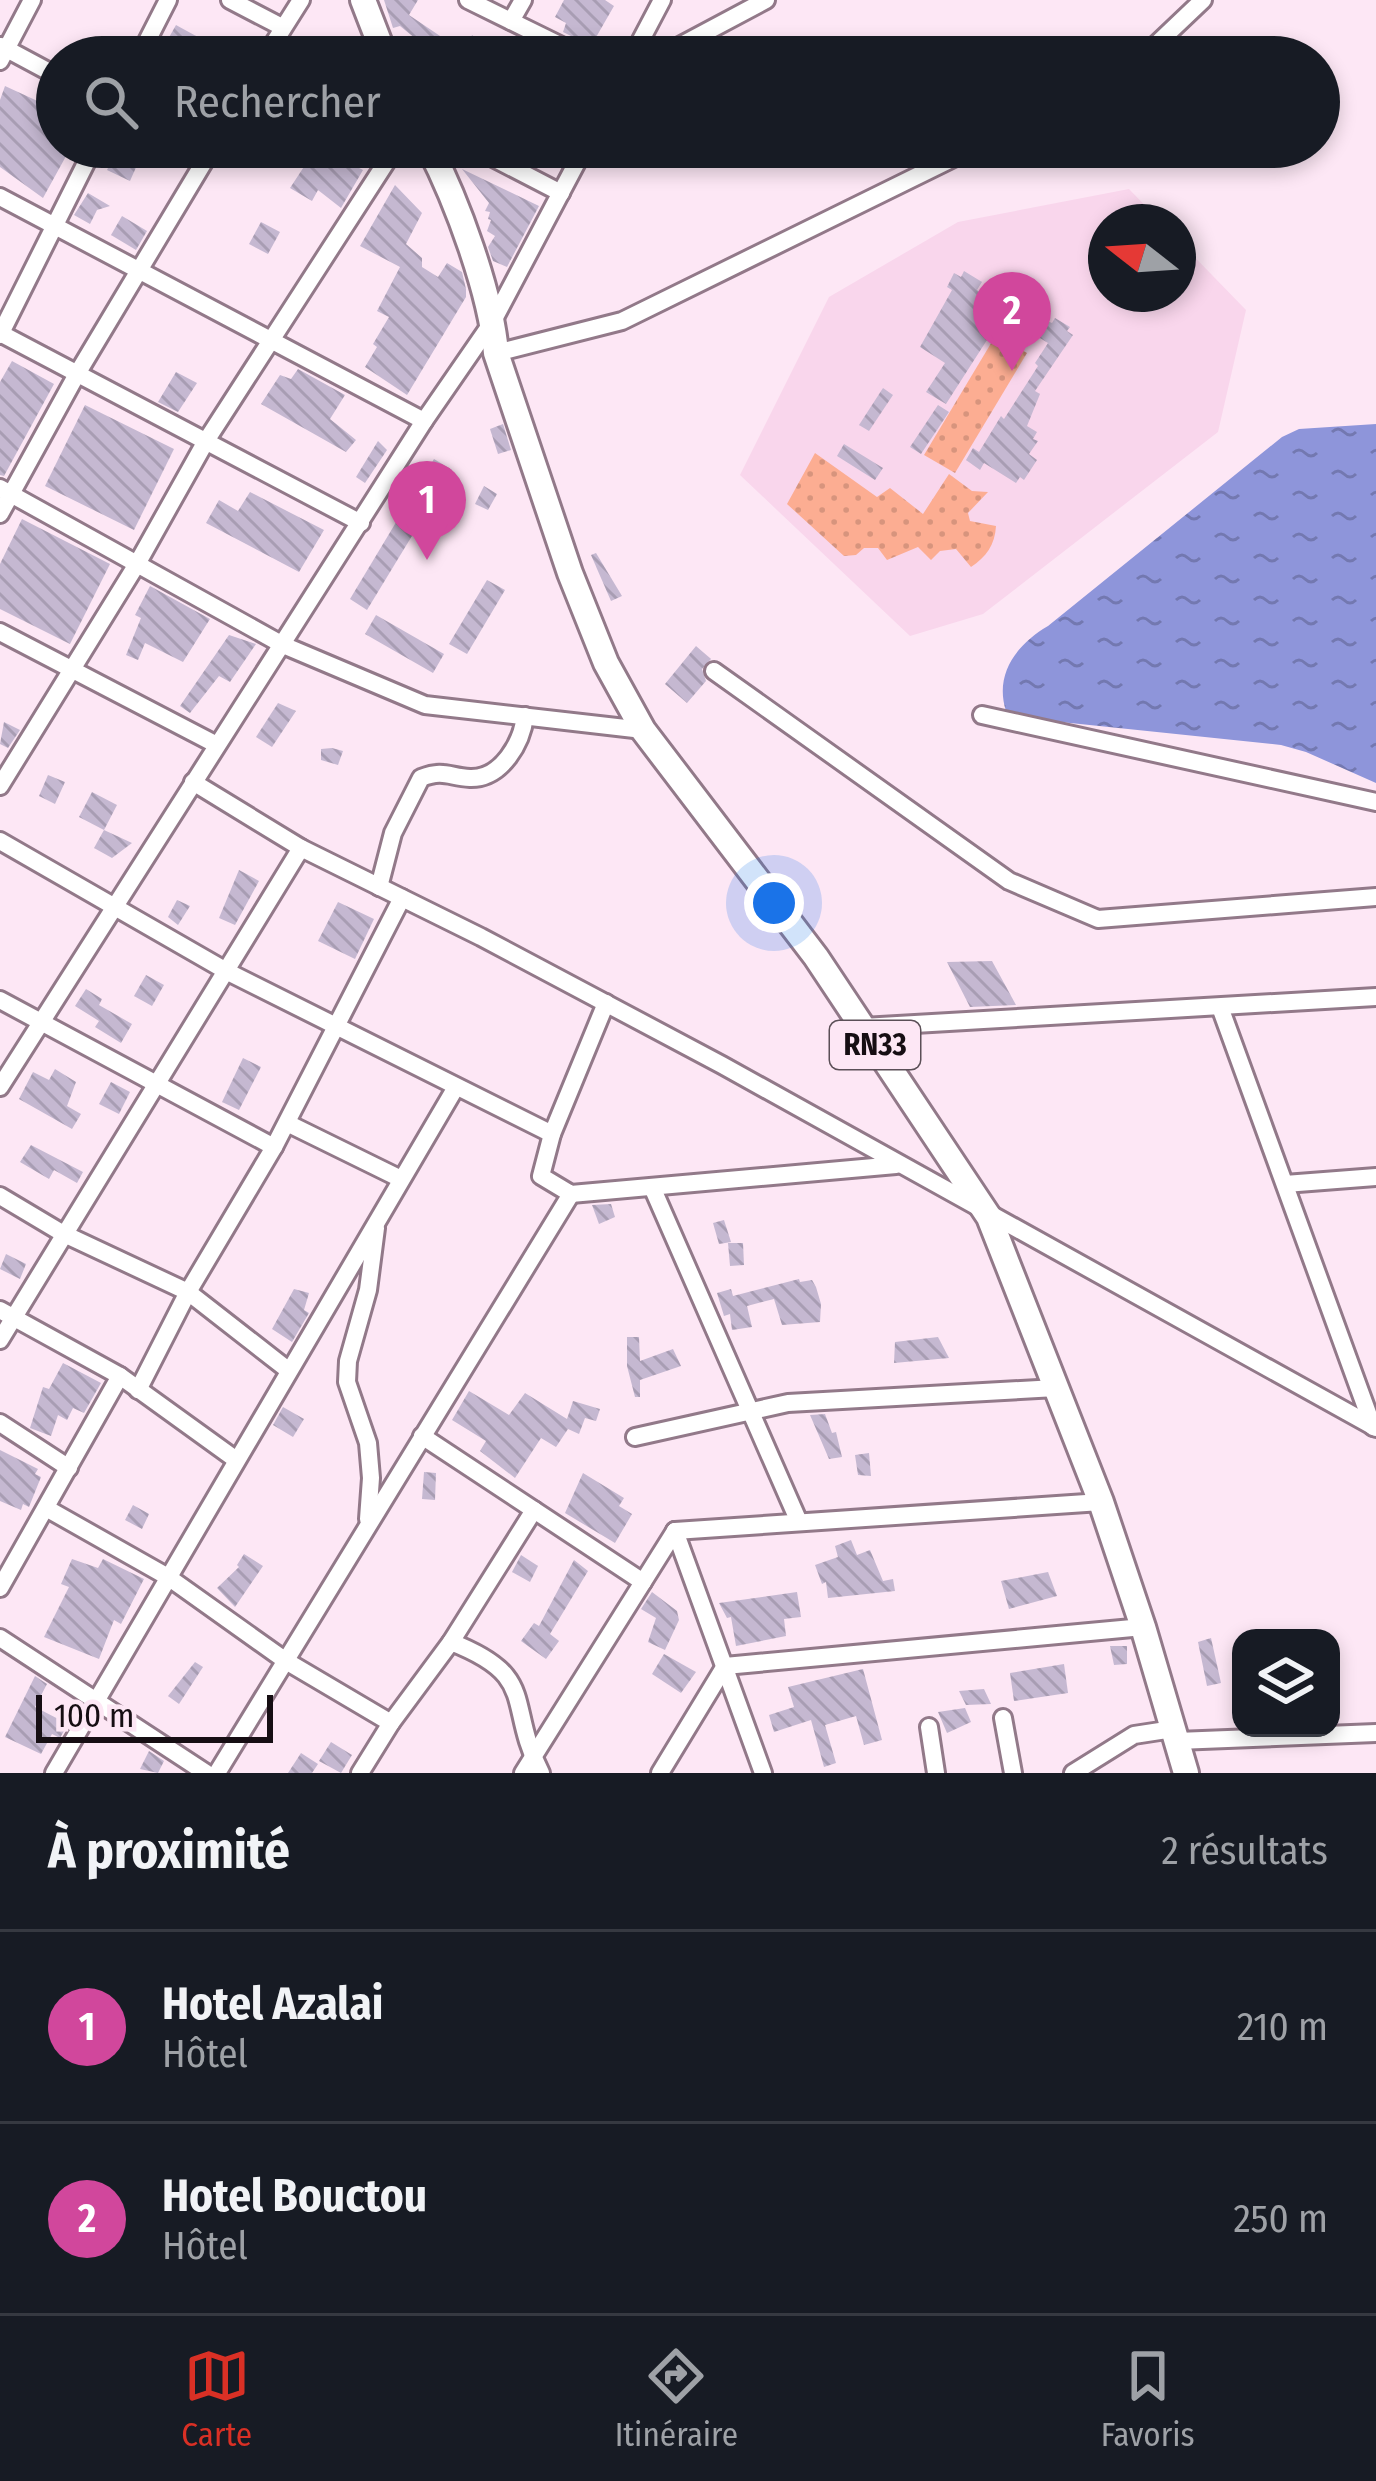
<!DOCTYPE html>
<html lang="fr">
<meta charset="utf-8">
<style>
:root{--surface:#171b24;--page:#242831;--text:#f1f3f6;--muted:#9ea1a6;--line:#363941;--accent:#d93025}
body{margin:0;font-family:"Fira Sans Condensed",sans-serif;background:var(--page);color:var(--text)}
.controls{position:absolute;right:36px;bottom:36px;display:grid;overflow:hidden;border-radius:24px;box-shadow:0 6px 18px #0003}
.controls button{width:108px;height:108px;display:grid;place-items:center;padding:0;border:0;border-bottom:3px solid var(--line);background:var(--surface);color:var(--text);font:60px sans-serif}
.compass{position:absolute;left:1088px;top:204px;width:108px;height:108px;border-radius:50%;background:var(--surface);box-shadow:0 6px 18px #0003;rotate:287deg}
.scale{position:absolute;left:36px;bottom:30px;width:237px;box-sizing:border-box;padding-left:12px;border:6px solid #160e13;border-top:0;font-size:33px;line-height:42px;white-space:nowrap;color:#160e13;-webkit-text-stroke:9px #fde7f5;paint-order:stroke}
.you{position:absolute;left:774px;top:903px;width:42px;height:42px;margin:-30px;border:9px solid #fff;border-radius:50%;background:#1a73e8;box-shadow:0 0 0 18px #1a73e833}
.badge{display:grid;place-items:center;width:78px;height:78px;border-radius:50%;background:var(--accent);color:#fff;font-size:39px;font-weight:700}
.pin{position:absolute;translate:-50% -99px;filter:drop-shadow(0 3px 6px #0008)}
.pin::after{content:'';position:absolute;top:63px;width:42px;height:36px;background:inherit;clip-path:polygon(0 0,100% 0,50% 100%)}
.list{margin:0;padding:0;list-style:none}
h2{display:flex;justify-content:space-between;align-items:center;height:156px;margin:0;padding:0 48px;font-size:51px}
h2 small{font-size:39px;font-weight:400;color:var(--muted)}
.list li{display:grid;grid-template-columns:78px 1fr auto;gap:36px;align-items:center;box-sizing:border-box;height:192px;padding:0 48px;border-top:3px solid var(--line)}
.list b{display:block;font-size:45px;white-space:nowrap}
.list p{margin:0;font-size:39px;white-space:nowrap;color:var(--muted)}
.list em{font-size:39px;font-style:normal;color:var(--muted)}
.icon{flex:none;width:66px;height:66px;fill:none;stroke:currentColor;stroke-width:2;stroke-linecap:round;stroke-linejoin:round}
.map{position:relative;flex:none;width:1376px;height:1773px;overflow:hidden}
.search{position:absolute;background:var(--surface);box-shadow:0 6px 18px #0003;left:36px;right:36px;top:36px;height:132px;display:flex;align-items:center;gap:30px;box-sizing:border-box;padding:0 42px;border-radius:66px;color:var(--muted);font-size:45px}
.sheet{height:540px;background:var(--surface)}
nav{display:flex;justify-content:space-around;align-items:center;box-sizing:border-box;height:168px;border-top:3px solid var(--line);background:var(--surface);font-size:33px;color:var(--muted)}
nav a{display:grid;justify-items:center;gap:6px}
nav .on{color:var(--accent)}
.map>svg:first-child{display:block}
.built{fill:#f9d6ec}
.grass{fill:url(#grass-dots)}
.water{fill:url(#water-ripples)}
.building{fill:url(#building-back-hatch)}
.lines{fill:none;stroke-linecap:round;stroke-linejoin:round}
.minor-casing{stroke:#927989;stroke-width:22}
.primary-casing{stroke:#927989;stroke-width:30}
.minor{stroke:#fff;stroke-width:16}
.primary{stroke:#fff;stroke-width:24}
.labels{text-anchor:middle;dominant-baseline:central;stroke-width:12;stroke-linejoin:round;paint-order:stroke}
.shield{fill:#fde7f5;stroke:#5b4f57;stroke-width:3}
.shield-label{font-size:30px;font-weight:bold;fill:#160e13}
</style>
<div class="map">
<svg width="1376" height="1773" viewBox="0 0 1376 1773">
<defs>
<pattern id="grass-dots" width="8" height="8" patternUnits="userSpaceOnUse" patternTransform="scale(3)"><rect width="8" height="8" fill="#fcad92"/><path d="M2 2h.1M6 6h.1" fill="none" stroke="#d7947d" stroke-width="1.8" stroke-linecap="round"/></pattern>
<pattern id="water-ripples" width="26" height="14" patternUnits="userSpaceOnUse" patternTransform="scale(3)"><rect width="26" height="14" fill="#8e95da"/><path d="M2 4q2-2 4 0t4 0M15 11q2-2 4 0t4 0" fill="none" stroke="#7378b0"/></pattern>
<pattern id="building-back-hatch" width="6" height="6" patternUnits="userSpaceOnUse" patternTransform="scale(3)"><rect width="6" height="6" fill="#c5b8d1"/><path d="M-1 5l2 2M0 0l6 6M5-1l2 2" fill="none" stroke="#a89db3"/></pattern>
</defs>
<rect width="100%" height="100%" fill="#fde7f5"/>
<polygon class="built" points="1129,189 1161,222 1106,222 1106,294 1178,294 1178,240 1246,310 1218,432 983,614 910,636 740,475 829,297 958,222"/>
<g class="grass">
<polygon points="996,335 1027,353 955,473 924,455"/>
<path d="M815 453 877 497 890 488 923 514 949 474 972 491 988 492 968 513 970 521 996 526C995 545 986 557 971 567L956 549 940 551 931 560 918 547 887 560 878 548H864L856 555 844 556 787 504Z"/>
</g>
<path class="water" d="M1376 424V783L1306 752 1281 745 1032 719 1006 711C994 674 1017 644 1048 626L1282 437 1299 429Z"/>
<g class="building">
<polygon points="384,0 418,0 409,15 446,40 445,57 438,57 400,26 393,28"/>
<polygon points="564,0 605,0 614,6 591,46 563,32 566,23 555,17"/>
<polygon points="176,25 216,47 211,57 158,57"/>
<polygon points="472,35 488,47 485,57 465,57"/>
<polygon points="5,86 57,110 57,147 71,147 43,198 0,167 0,100"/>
<polygon points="118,147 145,147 130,181 107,170"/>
<polygon points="313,153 331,164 336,156 363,170 341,208 318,190 312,201 290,188"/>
<polygon points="462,169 539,206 507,267 493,261 488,247 495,236 487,231 491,220 488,219 490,212 485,211 489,203"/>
<polygon points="395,185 422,213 406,244 422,258 422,267 438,277 447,263 462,272 466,289 466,297 407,395 365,367 377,347 373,344 389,317 377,311 400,267 360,246"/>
<polygon points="88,193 110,206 97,210 90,224 74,215"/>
<polygon points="122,216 147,231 136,250 111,235"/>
<polygon points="261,222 280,232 268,254 249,244"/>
<polygon points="964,271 982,282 977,290 988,297 984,304 1012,322 1004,335 994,329 946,404 926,392 945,363 920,347 952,290 947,287 954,273 961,277"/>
<polygon points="1032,315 1052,323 1055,318 1070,327 1067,331 1073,335 1035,391 1040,394 1027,426 1037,432 1033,439 1038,441 1029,454 1037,460 1024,480 1020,477 1016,483 984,463 980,470 966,460 973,448 979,452 1001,416 1004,419 1038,366 1035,363 1048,343 1024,328"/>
<polygon points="12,361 54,384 4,476 0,475 0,382"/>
<polygon points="298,369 345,395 330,419 356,440 346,452 261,404 280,375 291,379"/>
<polygon points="176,372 197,383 178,412 158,402"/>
<polygon points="883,388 893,395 869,431 859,425"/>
<polygon points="85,405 174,449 134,530 45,486"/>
<polygon points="938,405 949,412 921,454 910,447"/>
<polygon points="503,424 511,450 498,454 490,429"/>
<polygon points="378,441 387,450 365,483 356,477"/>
<polygon points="844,444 883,468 875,480 837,456"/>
<polygon points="434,459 452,470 367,610 350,599"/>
<polygon points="484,486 497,494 488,510 475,504"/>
<polygon points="250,492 324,530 299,572 206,523 219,500 238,511"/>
<polygon points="22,519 110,564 70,644 0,609 0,564"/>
<polygon points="596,553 622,596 611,601 591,555"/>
<polygon points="487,580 505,590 467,654 449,644"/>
<polygon points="150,586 210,619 183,662 145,643 138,660 126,655 141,618 135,615"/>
<polygon points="376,615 444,654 433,673 365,634"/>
<polygon points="229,635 256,644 230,682 219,676 190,713 180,706"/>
<polygon points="696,646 711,659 702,669 706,681 687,703 665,684"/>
<polygon points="278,703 296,711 272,747 256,737"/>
<polygon points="4,722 20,730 8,748 0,744"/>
<polygon points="332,748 343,751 338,765 321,760 321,749"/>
<polygon points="48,775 65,782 55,804 39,796"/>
<polygon points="92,792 117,805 104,830 79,817"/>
<polygon points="104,830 132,843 112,858 94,848"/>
<polygon points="239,870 259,881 235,925 219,918"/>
<polygon points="177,900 190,906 178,925 168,917"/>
<polygon points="338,902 374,919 355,959 318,941"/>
<polygon points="992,961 1016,1005 970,1007 947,962"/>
<polygon points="146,975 164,985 152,1006 134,996"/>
<polygon points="86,989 102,999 99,1005 132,1024 121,1043 95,1027 99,1021 75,1006"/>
<polygon points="243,1058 261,1067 239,1110 222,1102"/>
<polygon points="55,1069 76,1082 67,1106 81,1114 72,1129 19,1099 33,1072 49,1080"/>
<polygon points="111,1082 130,1092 119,1114 99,1104"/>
<polygon points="31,1145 83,1172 77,1183 54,1170 49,1179 20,1162"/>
<polygon points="611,1204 615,1217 599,1224 592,1205"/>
<polygon points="724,1220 731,1242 719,1244 713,1223"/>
<polygon points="728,1243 743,1243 744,1265 730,1266"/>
<polygon points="6,1254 26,1264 20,1279 0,1269"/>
<polygon points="799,1279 800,1282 812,1280 816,1287 821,1304 820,1322 782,1325 774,1299 747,1306 752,1327 732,1330 730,1314 724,1316 717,1293 731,1289 733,1296"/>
<polygon points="294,1289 309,1293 304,1310 309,1313 292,1342 272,1329"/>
<polygon points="627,1337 639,1337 640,1361 673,1349 681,1366 640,1380 640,1397 635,1397 627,1366"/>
<polygon points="938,1337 949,1358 894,1363 895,1342"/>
<polygon points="63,1363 101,1383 84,1413 73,1408 67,1420 58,1415 51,1436 30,1428 43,1387 49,1389"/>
<polygon points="469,1391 509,1415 525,1393 567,1419 573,1401 600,1409 596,1421 585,1418 579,1434 568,1429 556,1447 541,1438 515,1478 480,1451 486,1441 452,1420"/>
<polygon points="283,1407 304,1419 293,1437 273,1425"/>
<polygon points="825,1414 832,1433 836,1432 842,1457 829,1459 810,1415"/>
<polygon points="0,1450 38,1469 35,1474 41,1477 29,1507 23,1504 21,1510 0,1501"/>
<polygon points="869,1453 871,1476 858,1475 855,1455"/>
<polygon points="424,1472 436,1473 435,1500 422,1499"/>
<polygon points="583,1473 624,1498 619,1506 632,1514 615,1543 565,1513"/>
<polygon points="133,1505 149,1514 142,1529 125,1520"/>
<polygon points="851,1540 857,1555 870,1550 883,1581 893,1579 895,1591 828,1598 826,1582 822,1584 815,1565 838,1557 835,1546"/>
<polygon points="244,1554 263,1566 235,1607 217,1588 239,1567 237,1565"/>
<polygon points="521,1555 538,1566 530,1582 512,1572"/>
<polygon points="72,1559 98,1568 103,1559 144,1579 121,1624 114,1620 99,1659 44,1637 69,1587 61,1584"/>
<polygon points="574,1560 588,1571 550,1634 559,1641 546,1659 521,1641 534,1623 539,1626"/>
<polygon points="1048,1572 1057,1596 1009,1609 1001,1581"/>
<polygon points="652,1592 677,1611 679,1620 665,1650 648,1642 656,1618 641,1609"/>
<polygon points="797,1592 801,1617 784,1619 786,1636 736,1646 731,1617 727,1618 719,1603"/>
<polygon points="1211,1638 1221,1683 1207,1686 1198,1642"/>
<polygon points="1110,1646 1127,1646 1127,1664 1114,1665"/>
<polygon points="664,1654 696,1672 681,1693 652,1674"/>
<polygon points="195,1662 203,1667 179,1704 168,1696"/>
<polygon points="1064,1664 1068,1693 1014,1701 1010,1673"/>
<polygon points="863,1669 882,1740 864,1745 856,1716 825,1725 836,1763 824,1767 811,1720 774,1732 769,1715 794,1707 788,1687"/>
<polygon points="35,1676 47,1684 35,1707 68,1724 60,1738 52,1734 41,1754 5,1737"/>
<polygon points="984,1689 991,1704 966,1705 959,1691"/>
<polygon points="965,1708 971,1722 947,1733 938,1712"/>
<polygon points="331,1742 352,1755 341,1773 319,1761"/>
<polygon points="149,1751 164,1761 158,1773 140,1769"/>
<polygon points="301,1753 318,1764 312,1773 288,1773"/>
</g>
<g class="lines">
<g class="minor-casing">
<g id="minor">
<polyline points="230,0 282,27"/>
<polyline points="468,0 584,57"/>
<polyline points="511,21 523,0"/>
<polyline points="1,46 57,76"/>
<polyline points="139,57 168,0"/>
<polyline points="265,57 301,0"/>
<polyline points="632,57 662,0"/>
<polyline points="659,57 766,0"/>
<polyline points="1143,57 1203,0"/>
<polyline points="0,61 32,0"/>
<polyline points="472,147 561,193"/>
<polyline points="0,197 424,421"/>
<polyline points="0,333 361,523"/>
<polyline points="0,335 94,147"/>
<polyline points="496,353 622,321 976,147"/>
<polyline points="0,488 283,645 425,705 643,730"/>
<polyline points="0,514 77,374 213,147"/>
<polyline points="0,632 217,745"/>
<polyline points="714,671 1009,881 1098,919 1376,897"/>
<polyline points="982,715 1376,802"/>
<polyline points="193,782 301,848 481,937 722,1065 1376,1428"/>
<polyline points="0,786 137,564 206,441 396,147"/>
<polyline points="0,841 228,972 552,1134"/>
<path d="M379 887 393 833 421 778C444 769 449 777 470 778 502 779 522 742 525 716"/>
<polyline points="0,1000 274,1147"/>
<polyline points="606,1003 552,1134 541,1176 571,1194 896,1165"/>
<polyline points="1220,1007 1373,1427"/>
<polyline points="863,1027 1376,997"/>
<polyline points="0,1087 424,421 493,321 585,147"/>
<polyline points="287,1123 401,1179"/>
<polyline points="1285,1184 1376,1177"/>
<polyline points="652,1187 799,1522"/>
<polyline points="0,1196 62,1233 188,1292 288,1370"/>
<polyline points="0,1310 120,1376 235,1459"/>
<polyline points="0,1340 301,848"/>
<polyline points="138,1390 188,1292 274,1147 402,898"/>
<polyline points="0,1423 69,1468"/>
<polyline points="422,1436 643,1582"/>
<polyline points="635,1437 788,1403 1056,1388"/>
<path d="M46 1508 168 1577 286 1661 391 1723 451 1642C540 1677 505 1703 541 1773"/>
<polyline points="368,1519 371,1478 368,1443 347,1382 348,1361 368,1290 376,1228"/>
<polyline points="675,1531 1101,1502"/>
<polyline points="675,1531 763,1773"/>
<polyline points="0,1588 120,1376"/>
<polyline points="0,1638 206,1773"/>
<polyline points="451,1642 534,1510"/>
<polyline points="1003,1718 1013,1773"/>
<polyline points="929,1727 936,1773"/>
<polyline points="1177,1741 1376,1733"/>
<polyline points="54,1773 456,1087"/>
<polyline points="217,1773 571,1194"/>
<polyline points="360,1773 391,1723"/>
<polyline points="523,1773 675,1531"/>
<polyline points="660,1773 725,1666 1143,1627"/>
<polyline points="1073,1773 1134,1735 1173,1729"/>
</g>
</g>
<g class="primary-casing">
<g id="primary">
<polyline points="363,0 385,57"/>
<path d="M429 147C457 201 491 293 496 353L570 573 606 663 643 730 816 957 989 1217 1101 1502 1143 1627 1186 1773"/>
</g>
</g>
<use href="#minor" class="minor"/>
<use href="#primary" class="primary"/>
</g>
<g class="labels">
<rect class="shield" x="830" y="1021" width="90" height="48" rx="9"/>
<g class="shield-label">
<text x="875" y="1045">RN33</text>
</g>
</g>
</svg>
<div class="controls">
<button><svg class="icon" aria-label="layers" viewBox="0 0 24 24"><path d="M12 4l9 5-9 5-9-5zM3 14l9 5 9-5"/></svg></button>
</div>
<svg class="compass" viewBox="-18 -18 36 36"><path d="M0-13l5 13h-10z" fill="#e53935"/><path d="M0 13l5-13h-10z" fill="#9ea1a6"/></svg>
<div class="scale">100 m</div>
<div class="you"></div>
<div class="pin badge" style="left:427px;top:560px;background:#d1479c">1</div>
<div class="pin badge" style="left:1012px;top:371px;background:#d1479c">2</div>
<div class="search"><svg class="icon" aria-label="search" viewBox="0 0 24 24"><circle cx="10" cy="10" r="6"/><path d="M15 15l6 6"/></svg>Rechercher</div>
</div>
<section class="sheet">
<h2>À proximité<small>2 résultats</small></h2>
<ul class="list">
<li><span class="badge" style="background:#d1479c">1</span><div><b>Hotel Azalai</b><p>Hôtel</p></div><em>210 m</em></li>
<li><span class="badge" style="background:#d1479c">2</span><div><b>Hotel Bouctou</b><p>Hôtel</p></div><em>250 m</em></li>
</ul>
</section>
<nav>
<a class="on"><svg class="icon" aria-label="map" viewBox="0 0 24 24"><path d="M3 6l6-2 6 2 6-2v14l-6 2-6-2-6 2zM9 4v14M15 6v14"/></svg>Carte</a>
<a><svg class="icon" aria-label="directions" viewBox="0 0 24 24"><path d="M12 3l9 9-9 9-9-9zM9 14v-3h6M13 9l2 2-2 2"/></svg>Itinéraire</a>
<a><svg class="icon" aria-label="saved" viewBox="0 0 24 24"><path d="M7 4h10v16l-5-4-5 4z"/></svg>Favoris</a>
</nav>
